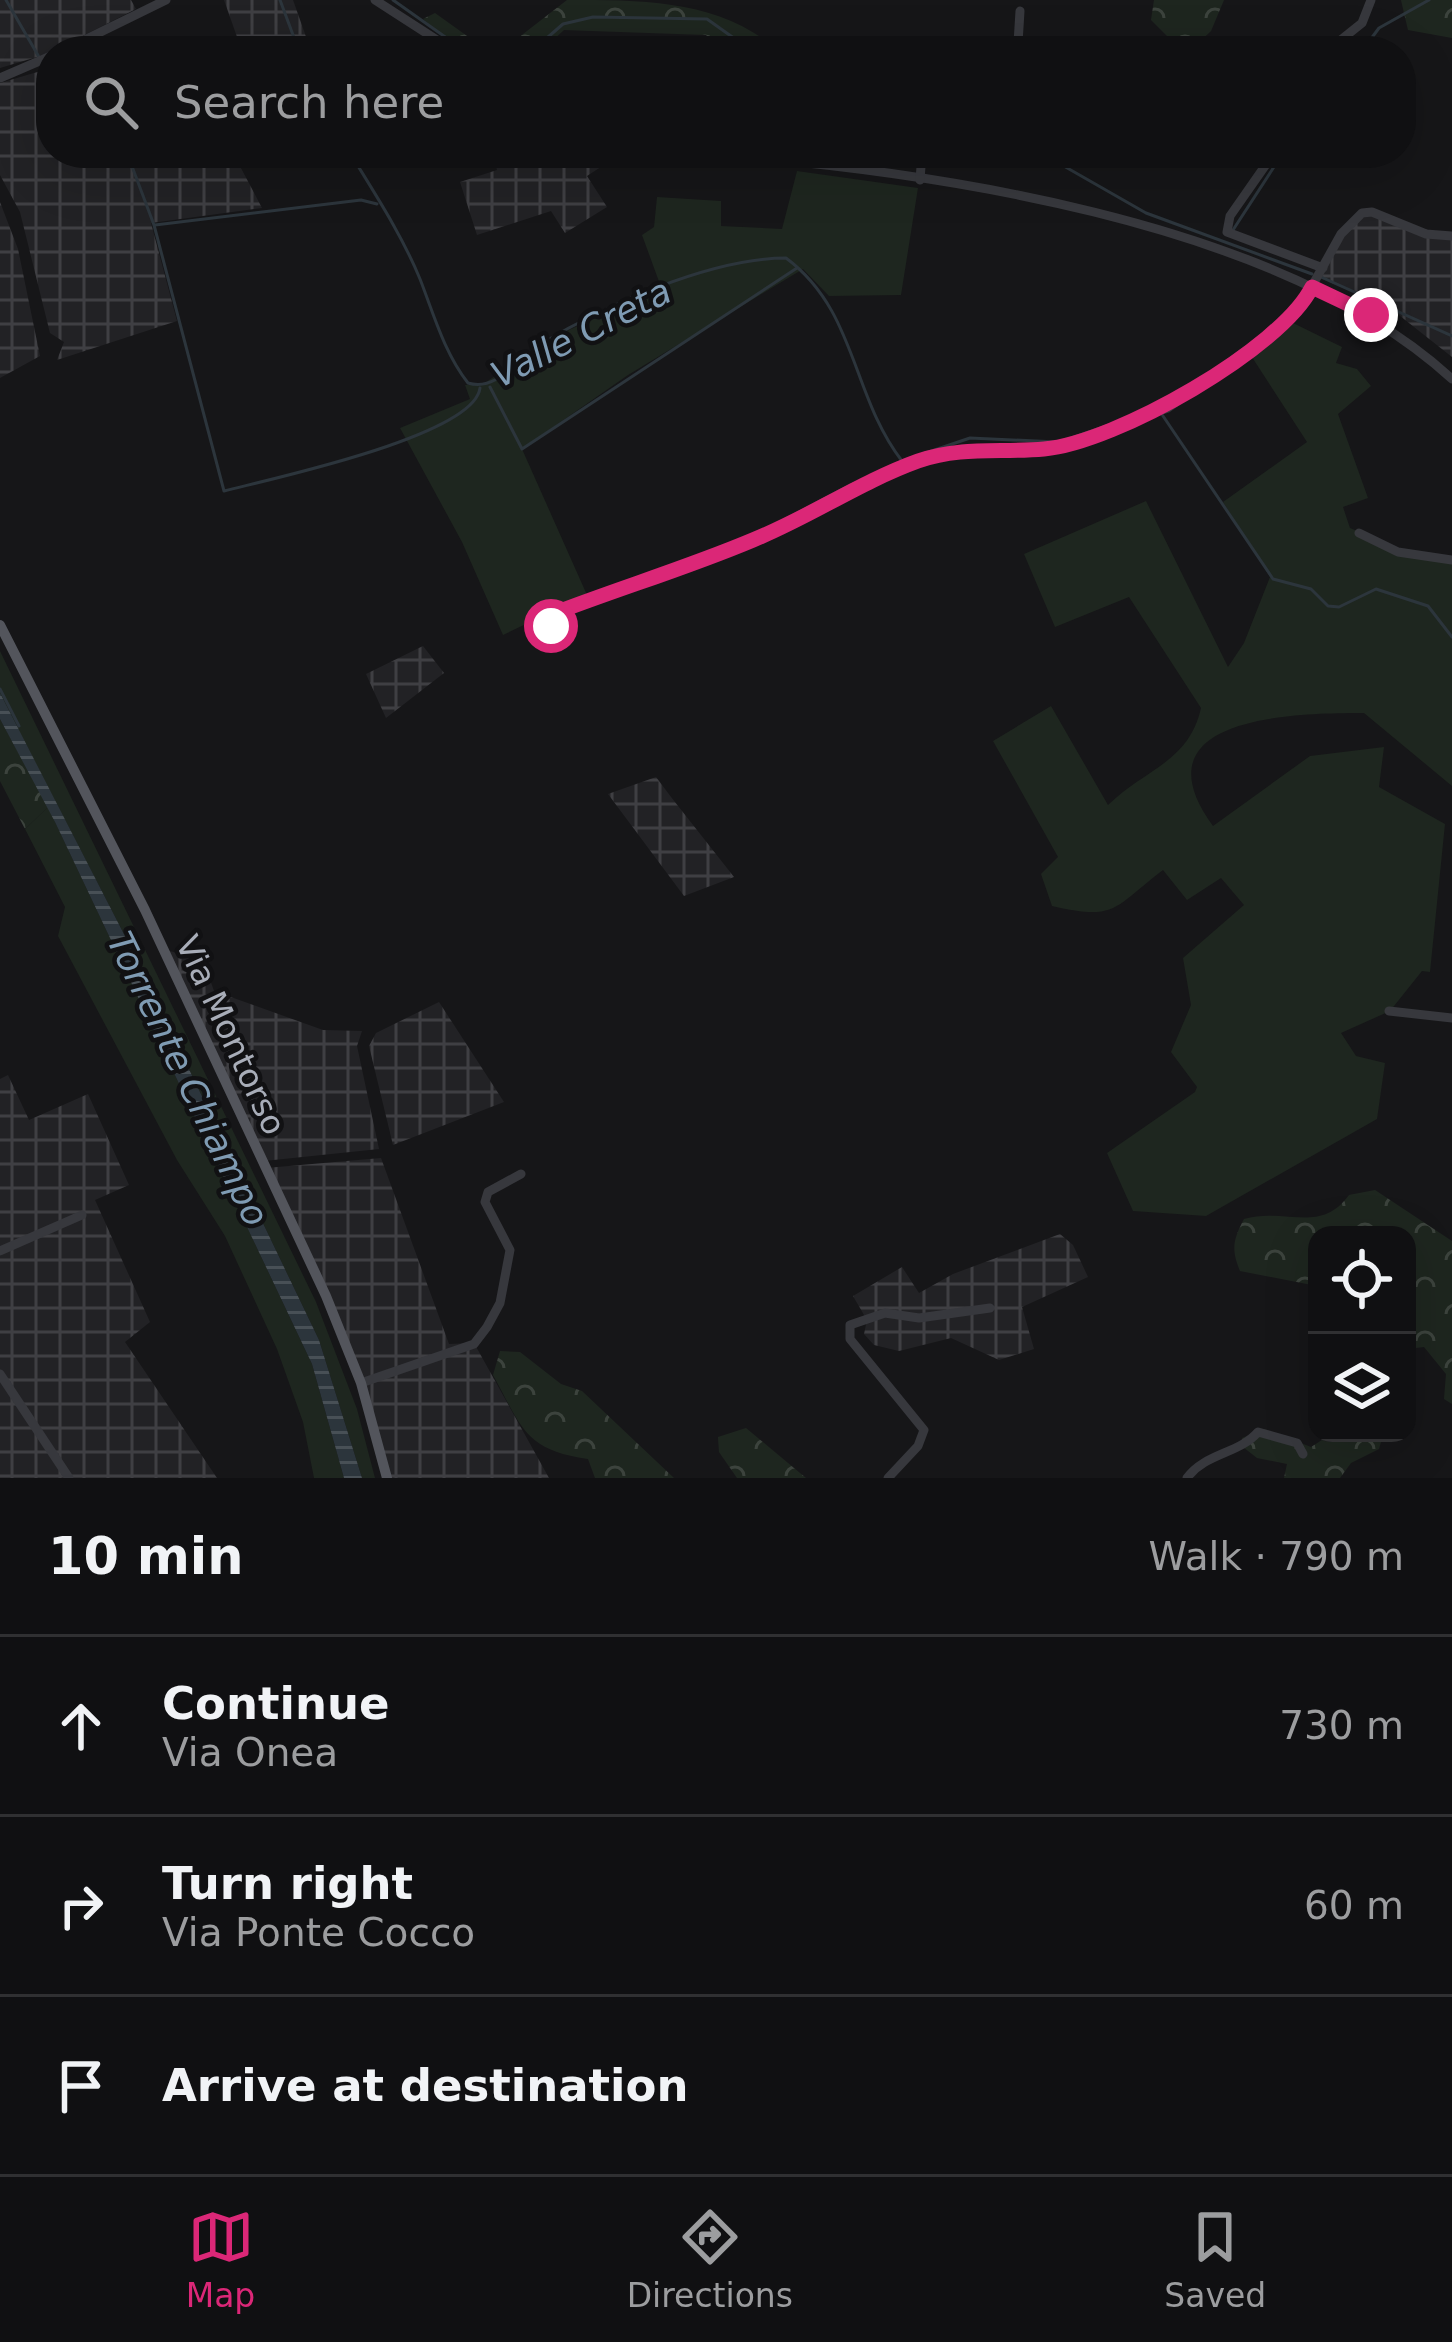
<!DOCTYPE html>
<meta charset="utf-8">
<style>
:root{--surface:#101012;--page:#1e1e20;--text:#f1f3f6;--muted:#9c9d9f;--line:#303032;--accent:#db2777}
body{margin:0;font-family:"DejaVu Sans",sans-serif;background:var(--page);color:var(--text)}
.controls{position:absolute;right:36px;bottom:36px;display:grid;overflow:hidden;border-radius:24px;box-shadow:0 12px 48px #0002}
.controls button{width:108px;height:108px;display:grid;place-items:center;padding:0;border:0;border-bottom:3px solid var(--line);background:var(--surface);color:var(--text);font:60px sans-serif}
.stop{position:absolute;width:36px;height:36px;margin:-27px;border:9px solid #db2777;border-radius:50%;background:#fff}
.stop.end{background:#db2777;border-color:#fff;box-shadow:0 3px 12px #0008}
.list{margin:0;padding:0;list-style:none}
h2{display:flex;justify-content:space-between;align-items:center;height:156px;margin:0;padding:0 48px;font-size:51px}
h2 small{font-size:39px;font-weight:400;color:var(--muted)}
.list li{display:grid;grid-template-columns:78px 1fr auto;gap:36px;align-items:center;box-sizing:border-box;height:180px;padding:0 48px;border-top:3px solid var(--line)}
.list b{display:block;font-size:45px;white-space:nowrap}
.list p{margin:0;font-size:39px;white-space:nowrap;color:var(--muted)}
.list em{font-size:39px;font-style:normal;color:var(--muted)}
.icon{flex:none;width:66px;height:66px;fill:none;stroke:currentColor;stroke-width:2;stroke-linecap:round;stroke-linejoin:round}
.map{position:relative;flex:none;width:1452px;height:1478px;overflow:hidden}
.search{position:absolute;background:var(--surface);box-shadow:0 12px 48px #0002;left:36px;right:36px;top:36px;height:132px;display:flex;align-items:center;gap:30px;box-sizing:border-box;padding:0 42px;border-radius:48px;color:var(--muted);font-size:45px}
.sheet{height:696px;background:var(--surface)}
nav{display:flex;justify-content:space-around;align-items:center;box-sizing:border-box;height:168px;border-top:3px solid var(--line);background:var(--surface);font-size:33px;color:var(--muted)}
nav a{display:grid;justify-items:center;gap:6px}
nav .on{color:var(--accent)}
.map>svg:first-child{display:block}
.industrial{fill:url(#industrial-grid)}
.grass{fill:#1e261f}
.forest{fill:url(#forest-crowns)}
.water{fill:url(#water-rules)}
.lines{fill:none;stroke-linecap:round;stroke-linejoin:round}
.stream{stroke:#2c353c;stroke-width:3}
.minor{stroke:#37383d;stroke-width:9}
.major{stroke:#53555c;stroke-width:10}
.route{stroke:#db2777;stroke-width:15}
.labels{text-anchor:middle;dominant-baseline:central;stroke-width:9;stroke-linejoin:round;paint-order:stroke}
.street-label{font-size:33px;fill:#a8adb8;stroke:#111113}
.water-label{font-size:36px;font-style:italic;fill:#7f9bb3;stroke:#111113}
</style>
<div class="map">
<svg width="1452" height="1478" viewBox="0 0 1452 1478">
<defs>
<pattern id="industrial-grid" width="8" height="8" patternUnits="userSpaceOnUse" patternTransform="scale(3)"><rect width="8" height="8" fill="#222225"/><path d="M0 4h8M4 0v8" fill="none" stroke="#3f3f43"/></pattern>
<pattern id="forest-crowns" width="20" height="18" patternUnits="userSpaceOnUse" patternTransform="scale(3)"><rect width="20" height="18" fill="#1e261f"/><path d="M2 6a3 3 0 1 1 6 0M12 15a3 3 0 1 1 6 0" fill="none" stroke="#3c433d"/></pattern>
<pattern id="water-rules" width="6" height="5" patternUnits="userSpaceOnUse" patternTransform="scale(3)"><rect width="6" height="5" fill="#2c353c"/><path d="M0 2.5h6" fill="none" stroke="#485056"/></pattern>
</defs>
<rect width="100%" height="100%" fill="#161618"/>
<g class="industrial">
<polygon points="0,0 131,0 136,9 47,54 0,68"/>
<polygon points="224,0 293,0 311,51 242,51"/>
<polygon points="51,68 51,153 233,153 262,208 151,223 177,321 57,360 64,342 50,333 20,212 0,175 0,83"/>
<polygon points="493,153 579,153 610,161 587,176 607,207 565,233 551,211 477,235 460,182 497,170"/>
<polygon points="0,202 18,249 40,356 0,378"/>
<polygon points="1360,213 1452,236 1452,357 1390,308 1318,277"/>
<polygon points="423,646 444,673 386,718 366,674"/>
<polygon points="656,777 671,797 734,877 684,896 608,794"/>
<polygon points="166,950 203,960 214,991 323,1030 362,1031 357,1046 379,1149 264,1161"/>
<polygon points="439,1002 504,1102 393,1145 369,1046 376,1033"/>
<polygon points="8,1075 29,1120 88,1094 129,1185 95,1200 150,1322 125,1342 217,1478 0,1478 0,1079"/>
<polygon points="381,1158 449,1344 474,1343 549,1478 391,1478 367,1392 266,1168"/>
<polygon points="1060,1234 1073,1245 1088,1277 1022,1307 1034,1349 999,1360 951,1338 899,1351 874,1345 864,1334 867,1320 853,1296 902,1267 919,1293 953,1274"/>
</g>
<g class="grass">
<polygon points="797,171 918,188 901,295 829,296 803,269 628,375 522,449 587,595 503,635 462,542 400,428 470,399 465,385 483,384 554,337 661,287 642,235 654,227 657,197 721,201 721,226 782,229"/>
<path d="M1291 322 1342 347 1336 363 1357 369 1371 386 1338 414 1368 498 1343 507 1350 528 1407 552 1452 558V786L1364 713C1294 713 1133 716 1213 826L1310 756 1384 747 1379 787 1445 824 1430 972 1422 971 1390 1011 1341 1033 1356 1056 1385 1063 1377 1119 1206 1216 1133 1211 1107 1153 1195 1092 1197 1087 1171 1052 1191 1005 1183 958 1244 905 1221 878 1187 900 1163 870C1113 908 1117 921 1052 906L1041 874 1058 857 993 741 1051 706 1108 805C1145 769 1189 762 1201 708L1129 597 1055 627 1024 554 1146 501 1228 667 1244 643 1270 577 1223 502 1307 442 1248 351Z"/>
<polygon points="0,651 316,1302 357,1409 375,1478 362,1478 319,1340 127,940 0,694"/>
<polygon points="48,807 312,1364 344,1478 314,1478 303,1422 277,1349 225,1236 177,1160 58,936 65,907 25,829"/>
</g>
<g class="forest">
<path d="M567 0C646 0 720 0 779 51H722L706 35 564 30 541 51H461L423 19 435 13 488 51 505 48Z"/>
<polygon points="1154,0 1224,0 1211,31 1193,48 1179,48 1151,20"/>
<polygon points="1401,0 1452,0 1452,38 1408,30"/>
<polygon points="0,719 48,807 25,829 0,781"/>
<path d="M1375 1190 1452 1241V1404L1444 1399 1446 1374 1424 1347 1407 1349V1235H1317V1286L1240 1271C1231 1249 1233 1240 1244 1219 1286 1207 1320 1235 1349 1195Z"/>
<path d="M500 1351 520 1352 561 1384 582 1391 674 1478H595L588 1459C524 1450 522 1427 493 1375Z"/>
<polygon points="746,1428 806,1478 737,1478 719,1452 718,1437"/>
<polygon points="1264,1429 1311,1447 1333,1433 1383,1435 1379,1449 1351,1463 1340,1478 1284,1478 1287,1464 1257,1458 1243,1447 1242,1438"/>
</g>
<polygon class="water" points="0,693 127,940 319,1340 362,1478 344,1478 312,1364 55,822 0,719"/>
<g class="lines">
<g class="stream">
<polyline points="6,0 39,57"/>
<polyline points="280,0 299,51"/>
<polyline points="393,0 465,51"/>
<polyline points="532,51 563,24 593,17 707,19 752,51"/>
<polyline points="1362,51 1379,28 1429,0"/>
<path d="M127 153 154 225 224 491C270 479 474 436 480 388"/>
<path d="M350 153C375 194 402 235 420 279 434 315 444 352 468 383 497 392 517 359 539 345 604 306 710 258 786 258 857 311 851 395 902 461L970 438 1057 442"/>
<polyline points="1041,153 1146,213 1312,274"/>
<polyline points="155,225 361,200 377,204"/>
<polyline points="1233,230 1283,153"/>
<polyline points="1321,277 1452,336"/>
<polyline points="490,387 522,449 797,268"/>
<polyline points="1161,413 1273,579 1311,589 1328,606 1339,607 1376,589 1428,606 1452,637"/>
<polyline points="0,689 19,726"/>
</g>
<g class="minor">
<polyline points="375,0 454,51"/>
<polyline points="62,51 166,0"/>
<polyline points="1004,51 1018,43 1020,11"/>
<polyline points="1327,51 1362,23 1371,0"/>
<polyline points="0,78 51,56"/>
<path d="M693 153C923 169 1279 219 1452 379"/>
<polyline points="1274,153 1230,216 1227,232 1323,268"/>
<polyline points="920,180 922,153"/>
<polyline points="1359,533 1398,552 1452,560"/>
<polyline points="551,626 555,612 749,542 851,488 921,460 962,449 1048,449 1168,408 1297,313 1341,234 1362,213 1372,212 1426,234 1452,236"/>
<polyline points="1389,1011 1452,1018"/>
<polyline points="0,1251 82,1215"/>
<polyline points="0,1374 69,1478"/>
<polyline points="361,1383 474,1344 487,1327 500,1303 510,1250 485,1202 488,1192 521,1174"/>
<polyline points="888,1478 918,1446 924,1430 850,1339 850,1325 885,1313 919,1318 990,1308"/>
<path d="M1187 1478C1205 1453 1239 1454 1258 1432L1297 1443 1303 1454"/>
</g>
<polyline class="major" points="0,625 145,910 326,1296 361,1383 387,1478"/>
</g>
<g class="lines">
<path class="route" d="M551 626 555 613C620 588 689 567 753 540 810 517 860 482 918 461 961 446 1000 453 1044 449 1115 443 1281 349 1312 287L1371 315"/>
</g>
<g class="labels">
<g class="street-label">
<text transform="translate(231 1035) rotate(65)">Via Montorso</text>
</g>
<g class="water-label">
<text transform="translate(581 333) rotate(-27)">Valle Creta</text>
<text transform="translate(188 1079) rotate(64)">Torrente Chiampo</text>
</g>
</g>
</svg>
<div class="controls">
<button><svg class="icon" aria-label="locate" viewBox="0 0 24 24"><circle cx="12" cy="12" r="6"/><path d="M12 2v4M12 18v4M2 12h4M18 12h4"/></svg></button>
<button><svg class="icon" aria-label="layers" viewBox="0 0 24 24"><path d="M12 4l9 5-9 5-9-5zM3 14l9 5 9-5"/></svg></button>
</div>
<div class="stop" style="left:551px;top:626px"></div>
<div class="stop end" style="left:1371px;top:315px"></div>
<div class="search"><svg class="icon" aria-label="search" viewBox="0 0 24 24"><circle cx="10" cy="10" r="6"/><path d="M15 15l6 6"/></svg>Search here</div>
</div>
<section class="sheet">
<h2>10 min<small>Walk · 790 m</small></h2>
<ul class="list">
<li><svg class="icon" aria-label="ahead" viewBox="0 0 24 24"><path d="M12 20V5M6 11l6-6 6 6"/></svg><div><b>Continue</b><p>Via Onea</p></div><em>730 m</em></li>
<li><svg class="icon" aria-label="right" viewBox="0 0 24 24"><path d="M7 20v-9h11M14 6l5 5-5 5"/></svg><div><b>Turn right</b><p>Via Ponte Cocco</p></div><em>60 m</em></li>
<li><svg class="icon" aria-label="arrive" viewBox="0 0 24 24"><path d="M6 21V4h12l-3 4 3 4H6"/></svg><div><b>Arrive at destination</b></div></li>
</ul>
</section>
<nav>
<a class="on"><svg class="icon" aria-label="map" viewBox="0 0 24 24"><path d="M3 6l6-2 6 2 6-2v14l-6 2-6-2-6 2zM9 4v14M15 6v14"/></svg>Map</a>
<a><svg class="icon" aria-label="directions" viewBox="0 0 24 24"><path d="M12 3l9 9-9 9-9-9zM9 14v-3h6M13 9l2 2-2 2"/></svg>Directions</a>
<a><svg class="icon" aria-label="saved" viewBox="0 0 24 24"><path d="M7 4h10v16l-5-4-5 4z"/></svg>Saved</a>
</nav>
